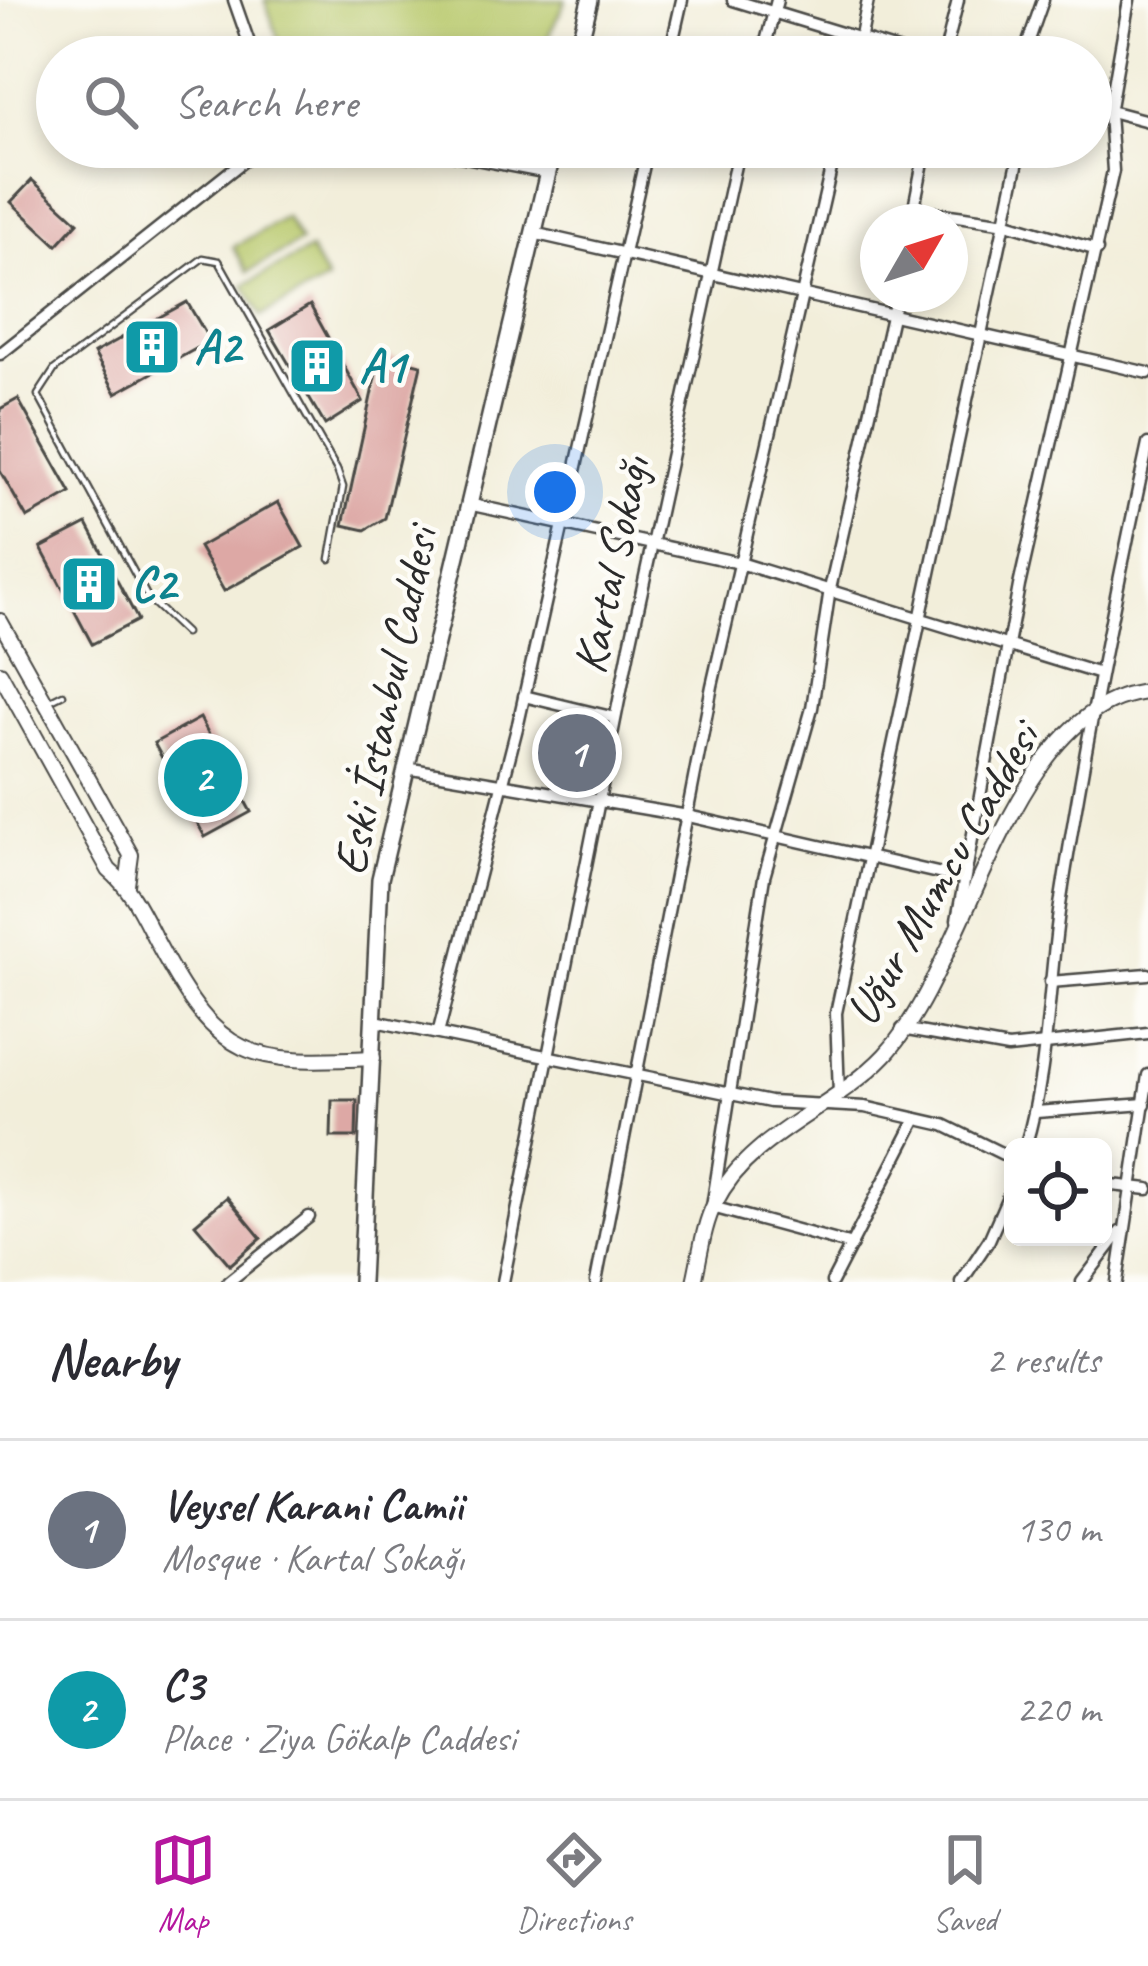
<!DOCTYPE html>
<meta charset="utf-8">
<style>
:root{--surface:#fff;--page:#f2f2f3;--text:#2b2b33;--muted:#7c7c81;--line:#e1e1e2;--accent:#b5179e}
body{margin:0;font-family:Caveat,sans-serif;background:var(--page);color:var(--text)}
.controls{position:absolute;right:36px;bottom:36px;display:grid;overflow:hidden;border-radius:18px;box-shadow:0 6px 18px #0003}
.controls button{width:108px;height:108px;display:grid;place-items:center;padding:0;border:0;border-bottom:3px solid var(--line);background:var(--surface);color:var(--text);font:60px sans-serif}
.compass{position:absolute;left:860px;top:204px;width:108px;height:108px;border-radius:50%;background:var(--surface);box-shadow:0 6px 18px #0003;rotate:51deg}
.you{position:absolute;left:555px;top:492px;width:42px;height:42px;margin:-30px;border:9px solid #fff;border-radius:50%;background:#1a73e8;box-shadow:0 0 0 18px #1a73e833}
.badge{display:grid;place-items:center;width:78px;height:78px;border-radius:50%;background:var(--accent);color:#fff;font-size:39px;font-weight:700}
.pin{position:absolute;translate:-50% -50%;border:6px solid #fff;box-shadow:0 3px 12px #0006}
.list{margin:0;padding:0;list-style:none}
h2{display:flex;justify-content:space-between;align-items:center;height:156px;margin:0;padding:0 48px;font-size:51px}
h2 small{font-size:39px;font-weight:400;color:var(--muted)}
.list li{display:grid;grid-template-columns:78px 1fr auto;gap:36px;align-items:center;box-sizing:border-box;height:180px;padding:0 48px;border-top:3px solid var(--line)}
.list b{display:block;font-size:45px;white-space:nowrap}
.list p{margin:0;font-size:39px;white-space:nowrap;color:var(--muted)}
.list em{font-size:39px;font-style:normal;color:var(--muted)}
.icon{flex:none;width:66px;height:66px;fill:none;stroke:currentColor;stroke-width:2;stroke-linecap:round;stroke-linejoin:round}
.map{position:relative;flex:none;width:1148px;height:1282px;overflow:hidden}
.search{position:absolute;background:var(--surface);box-shadow:0 6px 18px #0003;left:36px;right:36px;top:36px;height:132px;display:flex;align-items:center;gap:30px;box-sizing:border-box;padding:0 42px;border-radius:66px;color:var(--muted);font-size:45px}
.sheet{height:516px;background:var(--surface)}
nav{display:flex;justify-content:space-around;align-items:center;box-sizing:border-box;height:168px;border-top:3px solid var(--line);background:var(--surface);font-size:33px;color:var(--muted)}
nav a{display:grid;justify-items:center;gap:6px}
nav .on{color:var(--accent)}
.map>svg:first-child{display:block}
.green{fill:#b7c86a;stroke:#717a4a;stroke-width:3}
.building{fill:#dda8a5}
.lines{fill:none;stroke-linecap:round;stroke-linejoin:round}
.service-casing{stroke:#494845;stroke-width:9}
.minor-casing{stroke:#494845;stroke-width:15}
.tertiary-casing{stroke:#494845;stroke-width:18}
.secondary-casing{stroke:#494845;stroke-width:20}
.service{stroke:#fff;stroke-width:4.5}
.minor{stroke:#fff;stroke-width:10}
.tertiary{stroke:#fff;stroke-width:14}
.secondary{stroke:#fff;stroke-width:15}
.labels{text-anchor:middle;dominant-baseline:central;stroke-width:9;stroke-linejoin:round;paint-order:stroke}
.culture-label{font-size:48px;font-weight:bold;fill:#0d838f;stroke:#fdfcf7;text-anchor:start}
.street-label{font-size:48px;fill:#2b2b2b;stroke:#fdfcf7}
</style>
<div class="map">
<svg width="1148" height="1282" viewBox="0 0 1148 1282">
<rect width="100%" height="100%" fill="#fdfcf7"/>
<filter id="ink" filterUnits="userSpaceOnUse"><feTurbulence type="fractalNoise" baseFrequency=".00833" numOctaves="2"/><feDisplacementMap in="SourceGraphic" scale="24" xChannelSelector="R" yChannelSelector="G"/><feConvolveMatrix kernelMatrix="1 2 1 2 8 2 1 2 1" color-interpolation-filters="sRGB"/></filter>
<filter id="wash" filterUnits="userSpaceOnUse"><feTurbulence type="fractalNoise" baseFrequency=".004" numOctaves="4" result="noise"/><feDisplacementMap in="SourceGraphic" scale="48" xChannelSelector="R" yChannelSelector="G"/><feGaussianBlur stdDeviation="2.7" result="paint"/><feColorMatrix in="noise" values="0 0 0 0 0 0 0 0 0 0 0 0 0 0 0 0 0 1.4 0 .05"/><feComposite in="paint" operator="in"/></filter>
<g filter="url(#wash)">
<rect width="100%" height="100%" fill="#f2eeda"/>
<g class="green">
<polygon points="265,0 566,0 538,57 284,57"/>
<polygon points="286,217 300,242 248,272 233,247"/>
<polygon points="310,250 327,281 261,316 244,285"/>
</g>
<g id="blocks">
<g class="building">
<polygon points="32,180 78,222 57,245 11,202"/>
<polygon points="187,302 210,341 116,393 94,353"/>
<polygon points="310,305 363,401 325,425 269,330"/>
<polygon points="380,355 421,365 385,518 365,530 343,525"/>
<polygon points="18,399 71,493 27,518 0,471 0,409"/>
<polygon points="278,502 303,547 224,591 199,547"/>
<polygon points="87,524 138,620 92,644 41,548"/>
<polygon points="200,718 251,812 205,837 154,743"/>
<polygon points="572,723 600,734 583,782 554,772"/>
<polygon points="332,1100 357,1100 356,1137 331,1137"/>
<polygon points="227,1197 261,1238 230,1265 195,1224"/>
</g>
</g>
</g>
<g filter="url(#ink)">
<use href="#blocks" fill-opacity="0" stroke="#494845" stroke-width="3"/>
<g class="lines">
<g class="service-casing">
<g id="service">
<polyline points="185,633 148,598 38,395 55,369 203,258 219,261 337,470 343,487 330,559"/>
<polyline points="47,702 63,694"/>
</g>
</g>
<g class="minor-casing">
<g id="minor">
<polyline points="234,0 254,57"/>
<polyline points="733,0 920,57"/>
<polyline points="669,57 682,0"/>
<polyline points="762,57 777,0"/>
<polyline points="857,57 868,0"/>
<polyline points="944,57 958,0"/>
<polyline points="1023,57 1043,0"/>
<polyline points="1091,106 1148,121"/>
<polyline points="413,147 548,173"/>
<polyline points="914,210 1007,223 1097,250"/>
<polyline points="911,222 926,147"/>
<polyline points="533,233 1148,373"/>
<polyline points="0,354 261,147"/>
<polyline points="468,504 740,563 1100,674"/>
<polyline points="524,696 615,718"/>
<polyline points="406,768 688,816 964,879"/>
<polyline points="957,920 1019,586 1113,171 1109,113 1129,0"/>
<polyline points="1050,982 1148,974"/>
<polyline points="375,1021 770,1102 865,1107 944,1125 1013,1159"/>
<polyline points="902,1029 1008,1048 1148,1033"/>
<polyline points="439,1030 518,724 648,147"/>
<polyline points="839,1094 836,1013 1021,147"/>
<polyline points="1036,1112 1145,1104"/>
<path d="M1025 1147C1048 1073 1048 989 1059 912 1083 755 1114 599 1148 444"/>
<polyline points="1103,1184 1148,1189"/>
<polyline points="852,1245 712,1207 764,877 812,708 830,589 897,294"/>
<polyline points="228,1282 309,1217"/>
<polyline points="503,1282 630,645 739,147"/>
<polyline points="596,1282 712,686 836,147"/>
<polyline points="832,1282 916,1119"/>
<polyline points="961,1282 989,1240 1013,1185"/>
<polyline points="1082,1282 1120,1232"/>
<polyline points="1117,1282 1148,1075"/>
</g>
</g>
<g class="tertiary-casing">
<g id="tertiary">
<polyline points="0,621 131,855 127,885"/>
<path d="M0 673 109 870C133 890 144 918 159 946 220 1061 250 1064 373 1058"/>
<path d="M694 1282C700 1257 703 1226 715 1203 750 1133 833 1110 885 1055 968 966 1012 702 1148 692"/>
</g>
</g>
<g class="secondary-casing">
<g id="secondary">
<polyline points="576,57 590,0"/>
<polyline points="361,1282 380,879 554,147"/>
</g>
</g>
<use href="#service" class="service"/>
<use href="#minor" class="minor"/>
<use href="#tertiary" class="tertiary"/>
<use href="#secondary" class="secondary"/>
</g>
</g>
<defs>
<g id="building-square" transform="scale(3)"><rect x="-9" y="-9" width="18" height="18" rx="4" fill="#0f9aa8" stroke="#fdfcf7"/><path d="M-4-6H4V6H1V3H-1V6H-4ZM-2.5-4.3h1.7v1.8h-1.7ZM.8-4.3h1.7v1.8H.8ZM-2.5-1h1.7V.8h-1.7ZM.8-1h1.7V.8H.8Z" fill="#fff"/></g>
</defs>
<g fill-rule="evenodd">
<use href="#building-square" x="152" y="347"/>
<use href="#building-square" x="317" y="366"/>
<use href="#building-square" x="89" y="584"/>
</g>
<g class="labels">
<g class="culture-label">
<text x="194" y="347">A2</text>
<text x="359" y="366">A1</text>
<text x="131" y="584">C2</text>
</g>
<g class="street-label">
<text transform="translate(611 565) rotate(-78)">Kartal Sokağı</text>
<text transform="translate(385 701) rotate(-78)">Eski İstanbul Caddesi</text>
<text transform="translate(942 874) rotate(-60)">Uğur Mumcu Caddesi</text>
</g>
</g>
</svg>
<div class="controls">
<button><svg class="icon" aria-label="locate" viewBox="0 0 24 24"><circle cx="12" cy="12" r="6"/><path d="M12 2v4M12 18v4M2 12h4M18 12h4"/></svg></button>
</div>
<svg class="compass" viewBox="-18 -18 36 36"><path d="M0-13l5 13h-10z" fill="#e53935"/><path d="M0 13l5-13h-10z" fill="#7c7c81"/></svg>
<div class="you"></div>
<div class="pin badge" style="left:577px;top:753px;background:#6b7280">1</div>
<div class="pin badge" style="left:203px;top:778px;background:#0f9aa8">2</div>
<div class="search"><svg class="icon" aria-label="search" viewBox="0 0 24 24"><circle cx="10" cy="10" r="6"/><path d="M15 15l6 6"/></svg>Search here</div>
</div>
<section class="sheet">
<h2>Nearby<small>2 results</small></h2>
<ul class="list">
<li><span class="badge" style="background:#6b7280">1</span><div><b>Veysel Karani Camii</b><p>Mosque · Kartal Sokağı</p></div><em>130 m</em></li>
<li><span class="badge" style="background:#0f9aa8">2</span><div><b>C3</b><p>Place · Ziya Gökalp Caddesi</p></div><em>220 m</em></li>
</ul>
</section>
<nav>
<a class="on"><svg class="icon" aria-label="map" viewBox="0 0 24 24"><path d="M3 6l6-2 6 2 6-2v14l-6 2-6-2-6 2zM9 4v14M15 6v14"/></svg>Map</a>
<a><svg class="icon" aria-label="directions" viewBox="0 0 24 24"><path d="M12 3l9 9-9 9-9-9zM9 14v-3h6M13 9l2 2-2 2"/></svg>Directions</a>
<a><svg class="icon" aria-label="saved" viewBox="0 0 24 24"><path d="M7 4h10v16l-5-4-5 4z"/></svg>Saved</a>
</nav>
